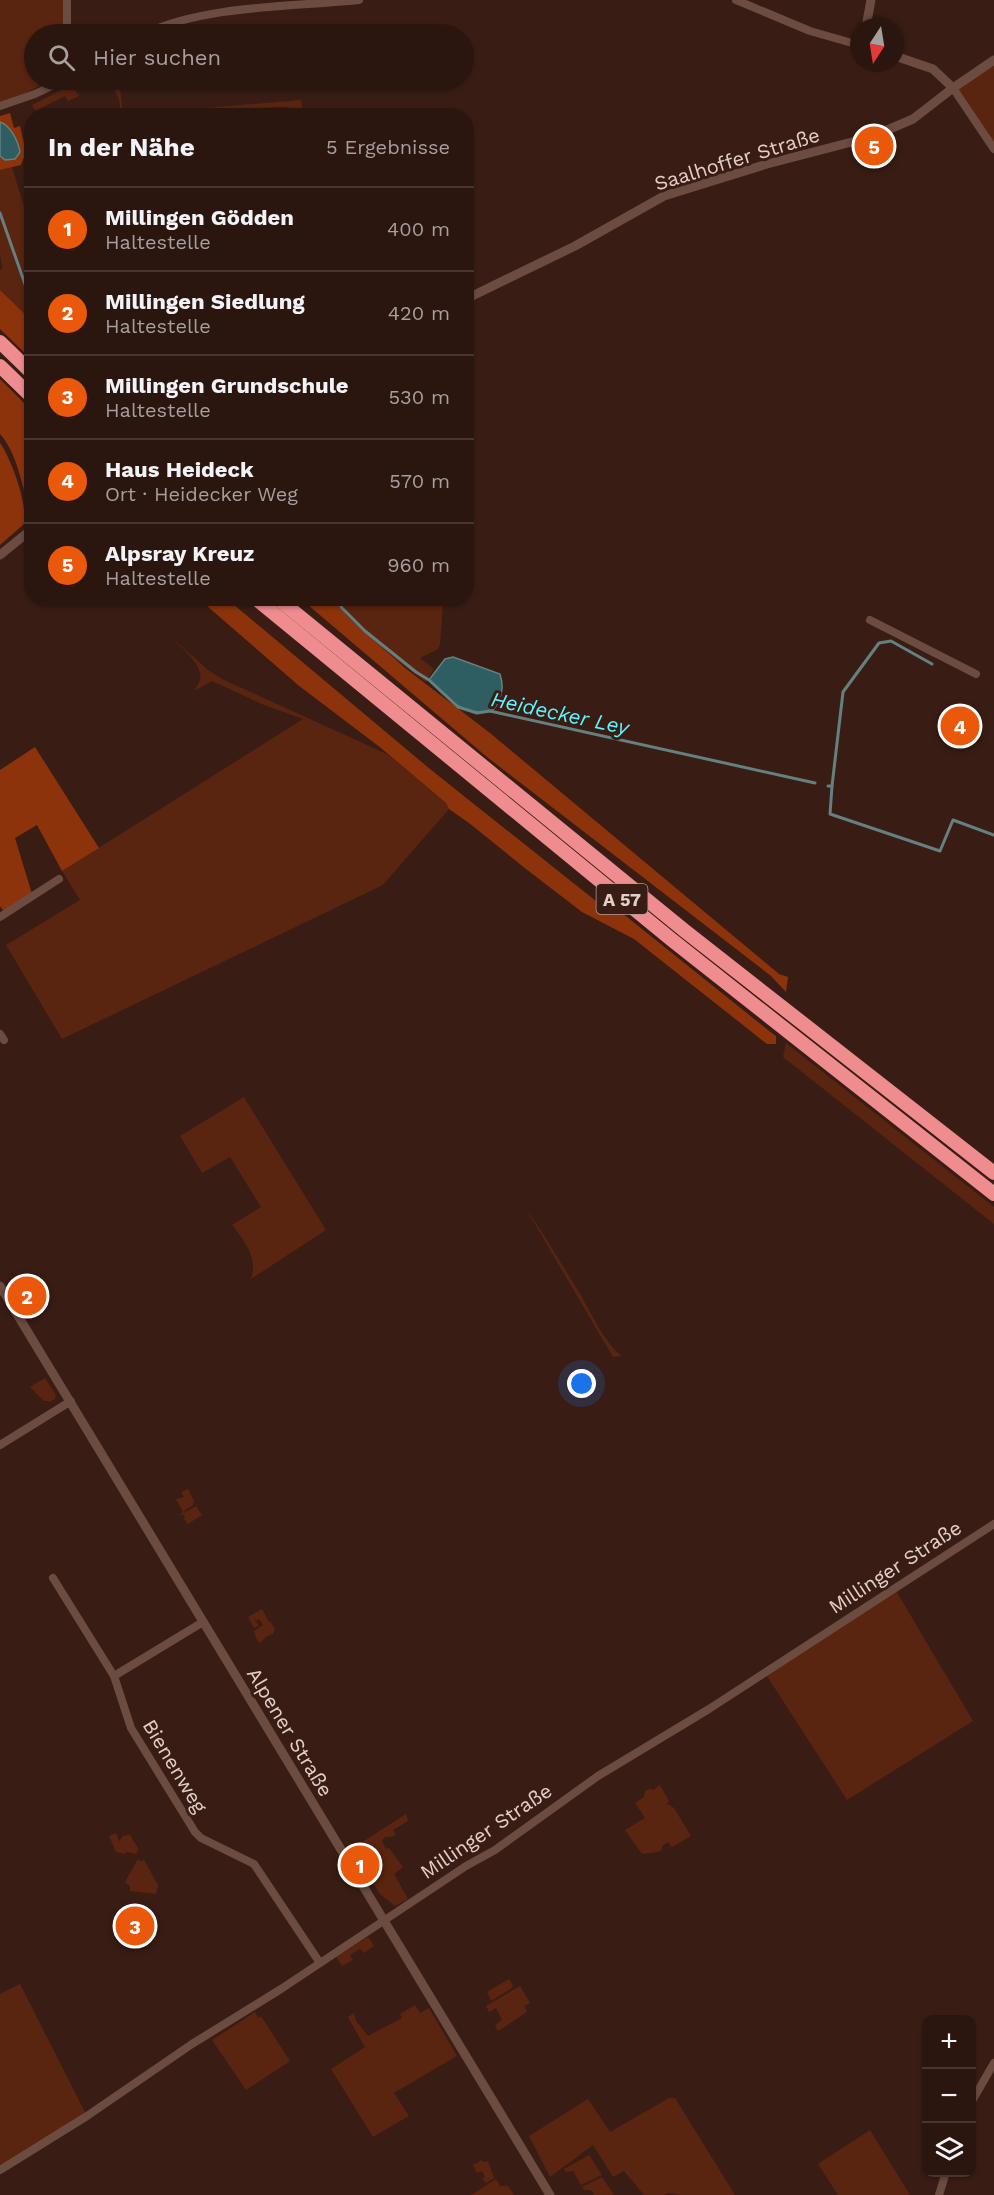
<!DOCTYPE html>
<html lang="de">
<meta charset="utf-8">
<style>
:root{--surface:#2b160f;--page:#37231d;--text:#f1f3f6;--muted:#a69f9e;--line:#47352f;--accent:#ea580c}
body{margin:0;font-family:"Work Sans",sans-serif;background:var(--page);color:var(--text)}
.controls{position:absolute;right:18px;bottom:18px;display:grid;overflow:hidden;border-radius:12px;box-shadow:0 2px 4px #0004}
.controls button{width:54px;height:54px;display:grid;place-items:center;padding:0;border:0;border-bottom:2px solid var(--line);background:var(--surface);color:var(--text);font:30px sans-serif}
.compass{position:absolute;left:850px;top:18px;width:54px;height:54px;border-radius:50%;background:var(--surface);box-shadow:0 2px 4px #0004;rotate:192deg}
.you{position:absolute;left:582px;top:1384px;width:21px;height:21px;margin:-15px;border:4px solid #fff;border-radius:50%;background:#1a73e8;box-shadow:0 0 0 9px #1a73e833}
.badge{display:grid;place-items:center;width:39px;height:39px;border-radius:50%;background:var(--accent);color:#fff;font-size:20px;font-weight:700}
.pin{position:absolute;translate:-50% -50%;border:3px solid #fff;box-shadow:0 2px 6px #0006}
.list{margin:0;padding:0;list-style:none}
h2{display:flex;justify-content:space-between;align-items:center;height:78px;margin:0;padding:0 24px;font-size:26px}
h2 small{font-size:20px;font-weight:400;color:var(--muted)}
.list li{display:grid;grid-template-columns:39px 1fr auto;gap:18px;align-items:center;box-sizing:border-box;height:84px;padding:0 24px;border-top:2px solid var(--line)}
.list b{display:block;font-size:22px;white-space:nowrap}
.list p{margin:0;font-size:20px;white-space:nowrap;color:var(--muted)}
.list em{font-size:20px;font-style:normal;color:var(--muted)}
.icon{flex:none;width:33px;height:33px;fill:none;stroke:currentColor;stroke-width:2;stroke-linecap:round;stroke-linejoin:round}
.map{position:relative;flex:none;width:994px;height:2195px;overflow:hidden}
.search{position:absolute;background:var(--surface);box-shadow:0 2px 4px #0004;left:24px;top:24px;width:450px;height:66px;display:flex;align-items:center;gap:15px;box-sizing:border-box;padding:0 21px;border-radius:33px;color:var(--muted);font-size:22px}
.panel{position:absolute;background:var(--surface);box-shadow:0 2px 4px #0004;left:24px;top:108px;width:450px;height:498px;border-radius:24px}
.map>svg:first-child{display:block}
.green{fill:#592410}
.forest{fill:#8c330c}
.water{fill:#2e5e61;stroke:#648080;stroke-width:1.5}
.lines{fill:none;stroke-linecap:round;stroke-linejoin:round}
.stream{stroke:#648080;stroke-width:3}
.minor{stroke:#6c4c41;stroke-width:8}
.tertiary{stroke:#6c4c41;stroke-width:9}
.motorway{stroke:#ee8c90;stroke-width:14}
.labels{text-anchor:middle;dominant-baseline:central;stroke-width:6;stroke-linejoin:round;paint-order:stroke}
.shield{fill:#391d14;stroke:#af9a92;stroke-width:1.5}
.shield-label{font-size:18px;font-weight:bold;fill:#e2cfc8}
.street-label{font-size:20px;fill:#e2cfc8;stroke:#391d14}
.water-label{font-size:21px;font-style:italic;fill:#5cf5ff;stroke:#391d14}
</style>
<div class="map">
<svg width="994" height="2195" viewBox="0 0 994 2195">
<rect width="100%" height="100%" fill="#391d14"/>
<g class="green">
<polygon points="0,0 67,0 69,34 34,34 34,80 50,80 22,95 0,102"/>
<polygon points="994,60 994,149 953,88"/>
<polygon points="81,80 93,80 75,90 79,96 68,101 65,96 37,110 34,109 32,105"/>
<polygon points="112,80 119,80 123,115 301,100 303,114 335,111 335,115 304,115 287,107 273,107 174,115 121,115 119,99 112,86"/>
<polygon points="12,167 30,227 26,242 31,264 31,320 0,290 0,270 2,268 0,255 0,170"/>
<path d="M333 599H413V603L443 604 440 644 438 649 420 658 434 669 426 682C400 663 348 626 333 599Z"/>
<path d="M172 638 208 670 222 679 389 755 446 803 449 809 383 885 62 1039 6 945 80 900 62 871 303 719 264 705 212 681 196 690 195 689C212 670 185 652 172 638Z"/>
<polygon points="786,1043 994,1207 994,1224 783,1057"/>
<path d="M244 1097 326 1230 251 1279C258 1257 245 1242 232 1225L261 1207 230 1157 202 1173 180 1136Z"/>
<path d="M525 1207C545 1236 562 1265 580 1294 592 1315 603 1340 621 1356L613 1357Z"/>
<polygon points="45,1378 56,1395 55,1399 49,1402 48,1401 44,1401 30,1387"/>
<polygon points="188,1489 194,1501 193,1505 185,1510 184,1513 196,1506 202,1515 188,1524 184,1519 185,1518 183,1514 177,1516 183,1512 176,1499 184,1497 181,1492"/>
<polygon points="895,1589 973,1721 847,1800 765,1673"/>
<polygon points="262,1609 269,1622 270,1621 275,1629 273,1634 267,1636 260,1643 257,1640 254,1631 263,1625 259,1619 257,1621 254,1618 259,1626 254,1628 248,1617"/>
<polygon points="660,1785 669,1801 666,1805 668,1804 674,1808 691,1836 672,1847 668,1842 662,1846 662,1850 658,1852 642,1854 625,1830 645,1818 635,1803 644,1797 645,1791 650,1789 653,1790"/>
<polygon points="406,1814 408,1821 393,1830 396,1835 390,1837 385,1837 382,1841 386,1849 389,1848 403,1867 394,1874 408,1899 395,1906 380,1894 351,1849"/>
<polygon points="116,1833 119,1841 123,1836 130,1835 138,1848 137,1854 126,1852 125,1854 116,1852 109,1836"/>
<polygon points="138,1859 140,1861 144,1860 158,1885 156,1894 130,1891 130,1886 125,1882"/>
<polygon points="366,1938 369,1938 374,1946 364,1953 360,1949 350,1955 353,1960 342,1966 336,1957"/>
<polygon points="509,1979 513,1985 511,1989 491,2001 487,1992"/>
<polygon points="20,1984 87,2116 0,2166 0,1994"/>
<polygon points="520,1986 530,2003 524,2006 527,2012 498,2031 495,2025 502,2020 496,2008 489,2012 486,2006"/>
<polygon points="415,2005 420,2013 429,2008 457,2056 394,2093 409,2116 373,2137 331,2069 365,2047 348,2017 354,2013 356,2021 368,2036 402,2018 400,2014"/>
<polygon points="255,2012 258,2018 261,2016 290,2061 246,2090 212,2040"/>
<polygon points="669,2098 675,2098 735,2195 681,2195 669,2193 664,2195 644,2195 624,2171 613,2177 593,2145 550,2177 529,2136 588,2099 610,2132"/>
<polygon points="870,2130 910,2195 838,2195 818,2164"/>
<polygon points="589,2155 602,2175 581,2185 573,2171 566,2172 564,2169"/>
<polygon points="481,2160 484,2162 488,2161 494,2178 486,2183 482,2178 485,2177 482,2171 477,2173 473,2165 474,2163 476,2164"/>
<polygon points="602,2177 614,2195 594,2195 591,2190 584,2190 582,2187"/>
<polygon points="496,2179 500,2186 508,2186 514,2195 471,2195"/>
</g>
<g class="forest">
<polygon points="10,113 14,128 20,126 26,152 21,165 0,170 0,156 1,158 15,138 7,126 0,122 0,116"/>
<polygon points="0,290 31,320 31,359 0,329"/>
<path d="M0 379 31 410V512C21 486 19 456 0 434Z"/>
<path d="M0 443C11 458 28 505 24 524L0 545Z"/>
<polygon points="199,599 227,599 430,769 606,909 617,909 768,1030 776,1036 776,1044 767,1044 634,939 582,912 526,869 469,823 449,809 446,803 381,748 298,685"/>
<polygon points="301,599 333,599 348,617 405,668 490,733 779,974 788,977 786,992 771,976 487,757"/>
<polygon points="35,747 99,848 62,871 37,825 15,838 32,894 4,912 0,906 0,770"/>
</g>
<g class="water">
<path d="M0 122C11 126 18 141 20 152L15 159 5 160 0 156Z"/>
<path d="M453 657 500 674C503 684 503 691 499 701 495 709 493 711 485 712 460 715 445 695 429 680L445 659Z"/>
</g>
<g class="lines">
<g class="stream">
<polyline points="0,213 32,304"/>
<polyline points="336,598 342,608 365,631 416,672 429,680 458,707 477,713 490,711 815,783"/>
<polyline points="828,786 832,786 830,814 940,851 953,820 994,835"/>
<polyline points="832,786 843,692 879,643 891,641 932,664"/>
</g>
<g class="minor">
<polyline points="67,0 67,34"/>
<polyline points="736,0 810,31 859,45"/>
<path d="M144 34C205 5 291 7 359 0"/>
<polyline points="953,88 994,149"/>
<polyline points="0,106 35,94 64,80"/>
<polyline points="870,620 976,674"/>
<polyline points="0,917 59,879"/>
<polyline points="0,1034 4,1040"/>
<polyline points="0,1445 71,1401"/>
<polyline points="53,1578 114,1676 131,1728 195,1832 201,1838 254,1864 320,1963"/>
<polyline points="114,1676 203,1622"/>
<polyline points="972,2101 994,2063"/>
<polyline points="0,2170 87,2116 192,2044 281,1989 466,1866 495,1850 598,1776 709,1709 994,1524"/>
<polyline points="939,2195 946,2172"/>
</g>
<g class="tertiary">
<polyline points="866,27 871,0"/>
<polyline points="895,56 933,69 953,88"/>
<polyline points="466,299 575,246 664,196 767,164 871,137 913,119 953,88 994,60"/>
<polyline points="0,555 32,529"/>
<polyline points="0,1286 550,2195"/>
</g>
<g class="motorway">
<polyline points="0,342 32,373"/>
<polyline points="0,366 32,397"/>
<polyline points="255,598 672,940 994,1194"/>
<polyline points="277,598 685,931 994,1173"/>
</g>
</g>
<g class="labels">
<rect class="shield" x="596.5" y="884" width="51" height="30" rx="4.5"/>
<g class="shield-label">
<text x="622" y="899">A 57</text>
</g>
<g class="street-label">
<text transform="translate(737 159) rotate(-17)">Saalhoffer Straße</text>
<text transform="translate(895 1567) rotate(-33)">Millinger Straße</text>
<text transform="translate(290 1732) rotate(59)">Alpener Straße</text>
<text transform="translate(175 1766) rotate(59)">Bienenweg</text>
<text transform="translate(486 1831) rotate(-34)">Millinger Straße</text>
</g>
<g class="water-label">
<text transform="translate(560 713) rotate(12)">Heidecker Ley</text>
</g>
</g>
</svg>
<div class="controls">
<button>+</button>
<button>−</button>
<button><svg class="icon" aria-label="layers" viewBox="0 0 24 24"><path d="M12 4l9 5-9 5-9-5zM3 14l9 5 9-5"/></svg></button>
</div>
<svg class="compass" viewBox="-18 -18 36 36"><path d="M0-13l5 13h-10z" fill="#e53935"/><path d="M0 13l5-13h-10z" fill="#a69f9e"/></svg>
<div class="you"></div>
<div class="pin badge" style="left:360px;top:1865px">1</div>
<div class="pin badge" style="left:27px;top:1296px">2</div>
<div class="pin badge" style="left:135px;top:1926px">3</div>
<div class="pin badge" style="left:960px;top:726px">4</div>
<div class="pin badge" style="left:874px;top:146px">5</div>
<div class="search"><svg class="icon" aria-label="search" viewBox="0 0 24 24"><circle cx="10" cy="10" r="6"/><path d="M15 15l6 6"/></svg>Hier suchen</div>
<section class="panel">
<h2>In der Nähe<small>5 Ergebnisse</small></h2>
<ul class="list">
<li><span class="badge">1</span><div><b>Millingen Gödden</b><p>Haltestelle</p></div><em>400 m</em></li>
<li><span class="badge">2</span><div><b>Millingen Siedlung</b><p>Haltestelle</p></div><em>420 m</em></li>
<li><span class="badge">3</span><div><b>Millingen Grundschule</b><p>Haltestelle</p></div><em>530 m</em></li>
<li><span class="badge">4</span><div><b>Haus Heideck</b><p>Ort · Heidecker Weg</p></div><em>570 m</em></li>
<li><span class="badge">5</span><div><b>Alpsray Kreuz</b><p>Haltestelle</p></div><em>960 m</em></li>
</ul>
</section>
</div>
